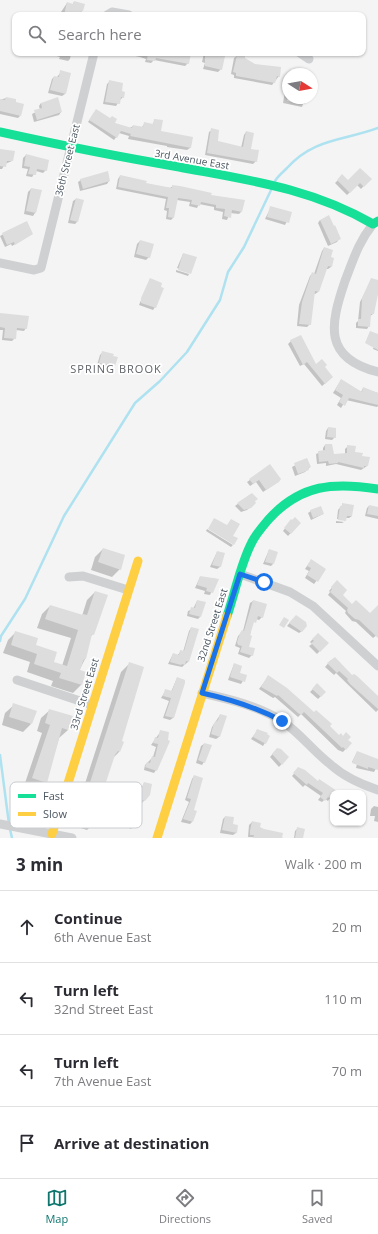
<!DOCTYPE html>
<meta charset="utf-8">
<style>
:root{--surface:#fff;--page:#f7f7f7;--text:#2b2b33;--muted:#7c7c81;--line:#e1e1e2;--accent:#0f766e}
body{margin:0;font-family:"Open Sans",sans-serif;background:var(--page);color:var(--text)}
.controls{position:absolute;right:12px;bottom:12px;display:grid;overflow:hidden;border-radius:8px;box-shadow:0 1px 3px #0004}
.controls button{width:36px;height:36px;display:grid;place-items:center;padding:0;border:0;border-bottom:1px solid var(--line);background:var(--surface);color:var(--text);font:20px sans-serif}
.compass{position:absolute;left:282px;top:68px;width:36px;height:36px;border-radius:50%;background:var(--surface);box-shadow:0 1px 3px #0004;rotate:101deg}
.stop{position:absolute;width:12px;height:12px;margin:-9px;border:3px solid #1a73e8;border-radius:50%;background:#fff}
.stop.end{background:#1a73e8;border-color:#fff;box-shadow:0 1px 4px #0008}
.list{margin:0;padding:0;list-style:none}
h2{display:flex;justify-content:space-between;align-items:center;height:52px;margin:0;padding:0 16px;font-size:17px}
h2 small{font-size:13px;font-weight:400;color:var(--muted)}
.list li{display:grid;grid-template-columns:26px 1fr auto;gap:12px;align-items:center;box-sizing:border-box;height:72px;padding:0 16px;border-top:1px solid var(--line)}
.list b{display:block;font-size:15px;white-space:nowrap}
.list p{margin:0;font-size:13px;white-space:nowrap;color:var(--muted)}
.list em{font-size:13px;font-style:normal;color:var(--muted)}
.icon{flex:none;width:22px;height:22px;fill:none;stroke:currentColor;stroke-width:2;stroke-linecap:round;stroke-linejoin:round}
.map{position:relative;flex:none;width:378px;height:838px;overflow:hidden}
.search{position:absolute;background:var(--surface);box-shadow:0 1px 3px #0004;left:12px;right:12px;top:12px;height:44px;display:flex;align-items:center;gap:10px;box-sizing:border-box;padding:0 14px;border-radius:8px;color:var(--muted);font-size:15px}
.sheet{height:340px;background:var(--surface)}
nav{display:flex;justify-content:space-around;align-items:center;box-sizing:border-box;height:56px;border-top:1px solid var(--line);background:var(--surface);font-size:11px;color:var(--muted)}
nav a{display:grid;justify-items:center;gap:2px}
nav .on{color:var(--accent)}
.map>svg:first-child{display:block}
.shadow{fill:#0003}
.lines{fill:none;stroke-linecap:round;stroke-linejoin:round}
.stream{stroke:#aee2f0;stroke-width:2.5}
.building{fill:#ddddde}
.street{stroke:#ced0d2;stroke-width:9}
.fast{stroke:#16e098;stroke-width:9}
.slow{stroke:#ffcf43;stroke-width:9}
.route{stroke:#1a73e8;stroke-width:5}
.labels{text-anchor:middle;dominant-baseline:central;stroke-width:3.5;stroke-linejoin:round;paint-order:stroke}
.street-label{font-size:10px;fill:#4a5661;stroke:#fff}
.neighbourhood-label{font-size:11px;letter-spacing:1px;fill:#5f6368;stroke:#fff}
.key{fill:#fff;stroke:#c9ccd0;stroke-width:1}
.key-label{font-size:11px;fill:#4a5661}
</style>
<div class="map">
<svg width="378" height="838" viewBox="0 0 378 838">
<rect width="100%" height="100%" fill="#f4f4f4"/>
<g class="shadow">
<polygon points="74,2 82,11 78,15 59,15 67,3 72,5"/>
<polygon points="54,53 71,53 70,59 68,61 59,59 60,57 53,55"/>
<polygon points="122,53 190,53 188,63 185,66 154,60 151,63 145,62 146,59 140,57"/>
<polygon points="204,53 215,53 221,69 218,72 203,69 205,63 202,62"/>
<polygon points="237,56 243,59 279,76 272,85 234,78 234,75 231,74 234,58"/>
<polygon points="61,72 65,94 62,96 48,93 52,79 54,77 57,77"/>
<polygon points="110,81 121,92 123,97 120,100 116,106 103,104 107,84"/>
<polygon points="288,89 288,98 305,98 302,107 283,103 285,91"/>
<polygon points="6,98 20,116 18,118 0,114 0,100"/>
<polygon points="41,103 61,112 59,115 34,122 32,114 40,110 39,106"/>
<polygon points="94,113 113,123 130,128 133,126 142,127 145,123 152,125 155,120 160,132 192,138 190,148 187,150 167,147 167,146 128,139 129,136 119,133 114,140 88,122"/>
<polygon points="212,130 216,142 241,148 244,135 246,132 250,150 256,161 253,164 205,155 209,132"/>
<polygon points="0,150 12,161 5,164 2,169 0,169"/>
<polygon points="26,155 46,170 43,173 36,171 32,177 26,176 28,169 22,168 23,158"/>
<polygon points="120,176 145,184 170,188 173,186 210,196 243,201 241,212 239,214 230,213 227,220 222,219 223,212 214,210 214,207 199,204 197,208 189,206 190,202 177,200 173,218 171,220 166,219 167,211 164,210 166,199 116,189 118,179"/>
<polygon points="342,176 348,181 370,179 361,189 357,185 347,195 335,183"/>
<polygon points="81,180 109,181 107,184 80,191 78,182"/>
<polygon points="31,189 40,191 35,213 33,216 24,214 28,192"/>
<polygon points="76,199 77,222 75,224 68,223 73,201"/>
<polygon points="271,207 291,213 285,225 265,219"/>
<polygon points="320,220 333,227 339,239 337,242 328,246 318,223"/>
<polygon points="26,222 32,234 12,246 11,244 5,247 0,236"/>
<polygon points="140,241 149,257 146,260 134,257 137,244"/>
<polygon points="324,248 330,258 333,259 331,267 328,269 326,269 318,292 315,294 313,294 310,324 307,327 297,326 299,305 310,276 312,274 314,274 322,251"/>
<polygon points="183,254 190,273 177,268"/>
<polygon points="176,270 189,274 188,276 176,272"/>
<polygon points="150,279 155,307 153,310 139,305"/>
<polygon points="372,279 378,281 378,291 373,314 370,316 369,326 367,329 356,328 356,323 358,321 360,302"/>
<polygon points="0,314 26,328 24,331 16,330 15,338 12,341 2,340 3,330 0,330"/>
<polygon points="378,335 378,351 373,349"/>
<polygon points="291,341 316,365 329,380 322,386 304,364 300,366 288,344"/>
<polygon points="102,353 116,358 112,369 97,365 100,355"/>
<polygon points="341,380 361,392 363,388 378,393 378,406 377,407 346,400 341,408 337,405 341,398 333,393"/>
<polygon points="328,428 335,437 332,440 325,439 326,431"/>
<polygon points="325,445 333,455 345,454 345,449 348,446 361,457 368,458 367,466 361,470 336,464 326,466 326,463 317,464 316,454 323,451 323,448"/>
<polygon points="307,459 310,467 305,472 295,476 292,467"/>
<polygon points="270,466 275,484 263,492 256,482 250,486 247,482"/>
<polygon points="251,494 255,503 247,510 241,512 235,506"/>
<polygon points="343,504 352,516 349,518 345,518 344,522 344,520 337,519 338,510"/>
<polygon points="369,506 378,508 378,519 365,516 367,508"/>
<polygon points="311,511 323,514 311,520 308,513"/>
<polygon points="336,521 344,522 342,523 336,523"/>
<polygon points="289,523 300,523 288,536 283,531"/>
<polygon points="207,529 233,545 231,547 206,531"/>
<polygon points="103,549 120,569 112,577 91,570 95,557"/>
<polygon points="269,550 273,564 271,566 263,564"/>
<polygon points="217,552 220,567 217,569 210,567"/>
<polygon points="309,563 325,570 314,584 305,578 309,571 305,569"/>
<polygon points="200,577 217,579 210,595 204,594 205,591 195,588"/>
<polygon points="337,582 341,595 352,606 370,614 378,606 378,634 373,638 356,622 352,621 345,613 346,611 328,595 330,592 329,591"/>
<polygon points="95,592 93,634 90,637 85,659 79,671 84,673 81,685 73,693 51,686 53,681 27,672 30,662 3,653 8,640 16,632 35,646 53,663 62,666 71,638 37,628 42,614 50,606 82,616 87,600"/>
<polygon points="197,601 200,617 198,619 187,616 188,611 193,609"/>
<polygon points="253,601 262,617 259,620 256,619 252,624 248,647 252,655 249,658 238,654 240,648 235,646 238,636 243,631 250,603"/>
<polygon points="293,619 302,631 299,633 287,626"/>
<polygon points="191,628 188,662 182,667 168,664 173,654 177,656 181,651 183,652 189,631"/>
<polygon points="318,634 327,643 317,654 309,646 312,644 310,642"/>
<polygon points="331,660 378,697 378,710 376,712 336,673 334,675 325,667"/>
<polygon points="129,664 121,742 122,742 119,752 113,758 105,782 105,788 96,798 95,822 87,830 68,824 73,809 79,802 121,672"/>
<polygon points="234,664 239,674 246,676 241,684 228,680"/>
<polygon points="268,677 339,736 350,744 343,752 338,750 301,714 298,717 275,697 273,698 259,689"/>
<polygon points="177,678 184,680 173,718 170,720 163,718 169,701 161,698 166,690 171,692"/>
<polygon points="317,685 325,692 318,699 310,692"/>
<polygon points="14,705 31,724 23,732 2,725 5,713"/>
<polygon points="50,710 68,730 59,738 46,782 38,790 24,786 42,733 37,731 41,718"/>
<polygon points="220,715 219,737 216,739 209,737 212,727"/>
<polygon points="258,730 265,743 263,746 251,739"/>
<polygon points="161,731 156,770 154,773 144,770 145,765 153,757 156,747 151,745"/>
<polygon points="204,744 204,762 202,765 196,763 201,746"/>
<polygon points="277,749 288,757 279,767 270,757"/>
<polygon points="357,752 378,761 378,765 374,772 356,768 357,764 352,762"/>
<polygon points="299,768 317,782 335,791 328,801 325,799 322,802 318,800 321,796 305,785 303,787 292,776"/>
<polygon points="194,776 192,822 190,824 181,822 189,802 185,800 192,779"/>
<polygon points="144,783 149,795 142,803 133,800 134,793 137,790 140,791"/>
<polygon points="374,806 378,807 378,822 374,821 375,816 370,816 371,809"/>
<polygon points="132,810 133,826 131,829 127,827 128,825 121,823 123,817 126,815 128,815"/>
<polygon points="225,817 231,824 237,826 236,833 233,835 220,833 223,819"/>
<polygon points="252,822 258,828 283,838 248,837 249,825"/>
<polygon points="298,828 302,838 294,838 295,831"/>
</g>
<g class="lines">
<g class="stream">
<path d="M275 181C278 176 283 172 287 168 314 138 343 141 378 128"/>
<polyline points="0,641 1,636 25,599 64,516 135,403 160,381 187,352 220,300 228,272 244,247 272,188"/>
<polyline points="0,755 9,824"/>
<polyline points="10,829 12,838"/>
</g>
</g>
<g class="building">
<polygon points="74,1 85,4 83,11 81,11 80,15 64,15 67,2 73,4"/>
<polygon points="148,53 191,53 189,64 156,58 155,61 147,60"/>
<polygon points="205,53 219,53 219,55 225,56 222,70 205,66"/>
<polygon points="237,55 245,56 245,58 255,64 281,67 280,77 277,76 275,83 236,76 236,73 233,72"/>
<polygon points="60,70 71,73 66,94 50,90 54,76 59,77"/>
<polygon points="109,80 123,83 122,91 125,92 124,98 121,97 120,104 105,102"/>
<polygon points="6,97 16,99 16,102 24,104 21,116 0,111 0,99 5,100"/>
<polygon points="58,97 62,112 37,120 34,110 42,108 41,103"/>
<polygon points="288,98 306,98 305,104 287,101"/>
<polygon points="96,109 110,118 112,116 117,119 115,123 132,128 133,125 143,127 144,122 153,124 154,119 163,120 161,131 193,137 191,148 130,136 131,134 121,131 117,138 89,120"/>
<polygon points="211,128 219,130 218,141 243,147 246,131 254,133 251,149 259,150 257,162 207,153"/>
<polygon points="0,149 15,151 13,161 7,161 6,167 0,166"/>
<polygon points="26,154 49,160 47,171 37,169 36,175 28,174 30,167 24,166"/>
<polygon points="360,168 372,179 364,187 360,183 350,193 337,180 342,174 348,180"/>
<polygon points="108,171 110,181 83,189 80,179"/>
<polygon points="120,175 147,181 146,183 172,188 172,185 180,186 212,193 211,195 245,200 242,212 232,210 231,218 224,216 225,209 216,208 216,205 201,202 200,206 191,204 192,200 178,198 174,218 168,217 169,208 166,208 168,197 118,187"/>
<polygon points="31,188 42,190 36,213 26,211"/>
<polygon points="76,198 84,200 78,222 70,220"/>
<polygon points="270,206 292,212 289,223 267,217"/>
<polygon points="329,215 334,226 335,225 341,239 331,244 320,220"/>
<polygon points="27,221 33,234 15,245 14,242 7,245 2,233"/>
<polygon points="140,240 154,244 150,258 136,254"/>
<polygon points="324,247 333,250 331,257 334,258 332,267 328,266 319,292 315,291 311,325 299,324 302,302 312,272 316,274"/>
<polygon points="183,253 197,257 191,274 178,270"/>
<polygon points="150,278 162,283 161,287 164,288 156,308 141,303 141,298"/>
<polygon points="371,278 378,280 378,294 374,314 371,314 370,327 358,326 358,319 361,319 362,298"/>
<polygon points="0,313 29,316 27,329 17,328 16,339 4,338 5,328 0,327"/>
<polygon points="370,331 378,334 378,350 365,343"/>
<polygon points="301,335 316,364 322,359 327,365 325,367 333,377 325,384 307,362 303,365 290,340"/>
<polygon points="102,351 114,354 113,356 118,357 115,366 99,363"/>
<polygon points="341,379 362,392 363,387 378,393 378,405 349,398 345,406 339,402 343,395 335,390"/>
<polygon points="328,427 336,428 336,438 327,437"/>
<polygon points="325,444 332,444 334,454 347,453 347,445 356,446 355,452 363,453 362,456 370,457 368,466 364,466 364,468 338,462 338,463 329,464 328,461 319,462 318,451 325,450"/>
<polygon points="307,458 311,467 308,468 309,470 298,474 294,463"/>
<polygon points="270,464 281,479 279,482 266,490 259,480 253,484 249,479"/>
<polygon points="252,493 258,499 255,501 256,503 251,508 244,510 237,503"/>
<polygon points="342,503 354,505 352,516 347,516 346,521 338,520 340,506 342,506"/>
<polygon points="369,505 378,507 378,516 367,514"/>
<polygon points="321,506 324,514 313,518 310,510"/>
<polygon points="295,517 301,523 291,534 284,528 291,519 292,520"/>
<polygon points="214,518 227,525 231,519 240,524 233,536 238,538 234,545 208,529"/>
<polygon points="103,548 125,555 121,570 98,562"/>
<polygon points="269,549 278,552 274,564 265,562"/>
<polygon points="217,551 225,553 221,567 212,565"/>
<polygon points="311,559 326,569 318,582 307,575 311,568 307,566"/>
<polygon points="200,576 219,579 213,593 206,591 207,588 197,585"/>
<polygon points="337,580 347,590 343,595 352,604 356,600 370,613 378,605 378,638 359,620 355,619 348,613 347,610 348,608 330,592 332,589 331,587"/>
<polygon points="95,591 108,595 94,635 92,634 86,659 84,659 80,670 86,672 82,685 59,678 61,673 34,664 37,654 11,645 15,631 38,638 36,645 57,652 54,662 67,666 78,630 45,619 50,605 83,615 83,614 87,615"/>
<polygon points="197,600 206,602 201,617 189,614 191,607 195,608"/>
<polygon points="253,600 267,604 263,618 258,616 256,623 254,622 250,635 252,636 249,647 255,648 253,656 240,652 242,646 238,645 237,642 240,633 242,630 244,631"/>
<polygon points="296,615 306,622 307,626 302,632 289,623"/>
<polygon points="284,617 289,620 284,628 279,625"/>
<polygon points="191,627 199,629 189,662 186,661 185,665 182,664 181,665 170,662 173,653 179,655 180,650 184,651"/>
<polygon points="318,633 329,643 320,652 311,643 314,641 312,639"/>
<polygon points="335,657 352,675 354,674 357,676 378,696 378,709 350,684 347,680 348,679 339,671 337,673 327,663"/>
<polygon points="129,662 144,667 122,741 124,742 120,752 118,751 115,755 106,782 108,782 106,789 99,787 96,797 103,799 96,822 75,816 80,799 84,801"/>
<polygon points="234,663 242,666 240,673 247,675 245,682 230,677"/>
<polygon points="268,675 287,688 314,712 316,710 332,724 330,726 339,735 341,733 343,736 346,732 351,737 348,740 352,743 346,750 343,747 342,748 304,712 301,715 298,713 278,695 277,696 261,687"/>
<polygon points="177,677 185,680 185,683 174,718 165,716 171,698 163,696 165,689 172,691"/>
<polygon points="317,683 326,692 321,697 312,689"/>
<polygon points="13,703 37,711 32,724 9,717"/>
<polygon points="49,709 73,716 68,730 62,728 47,783 32,778 50,725 45,723"/>
<polygon points="220,714 227,716 220,737 211,734 214,723 218,720"/>
<polygon points="257,729 268,733 267,734 270,736 266,744 253,737"/>
<polygon points="160,730 169,732 168,740 170,741 157,771 145,767 147,762 150,763 152,756 155,757 158,744 153,743 155,737 158,738"/>
<polygon points="204,743 212,745 205,763 198,760"/>
<polygon points="277,748 281,749 289,757 282,765 272,754"/>
<polygon points="357,751 378,759 378,770 368,767 368,769 352,763"/>
<polygon points="298,767 305,770 318,781 319,779 337,791 333,793 331,799 328,797 325,801 320,797 323,793 308,783 307,785 293,773"/>
<polygon points="194,775 203,778 194,810 197,811 193,822 183,819 191,799 187,798"/>
<polygon points="144,782 152,784 150,795 145,801 135,798 137,789 141,791"/>
<polygon points="225,816 234,817 233,824 238,825 237,833 222,830"/>
<polygon points="252,821 261,823 260,827 264,829 283,833 282,838 253,838 254,835 250,835 250,831"/>
<polygon points="297,827 305,829 303,838 295,838"/>
</g>
<g class="lines">
<g class="street">
<polyline points="107,15 112,12 129,15"/>
<polyline points="300,53 309,59"/>
<path d="M373 224C358 243 354 258 345 281 330 325 323 358 378 372"/>
<polyline points="0,263 34,270 41,268 94,53"/>
<polyline points="240,574 290,592 313,606 378,666"/>
<polyline points="69,577 83,576 128,590"/>
<polyline points="17,680 92,705"/>
<path d="M202 693C229 699 258 706 282 721 300 733 313 751 330 764 344 777 360 784 378 790"/>
<polyline points="0,824 72,838"/>
</g>
<g class="fast">
<path d="M0 132C59 145 119 157 179 167 248 180 311 188 373 224L378 221"/>
<path d="M227 616C235 593 240 566 251 544 255 535 263 526 269 519 301 484 334 482 378 489"/>
</g>
<g class="slow">
<polyline points="52,834 138,561"/>
<polyline points="157,838 227,616"/>
</g>
</g>
<g class="lines">
<path class="route" d="M264 582 240 574 202 693C229 699 256 707 282 721"/>
</g>
<g class="labels">
<g class="street-label">
<text transform="translate(192 159) rotate(10)">3rd Avenue East</text>
<text transform="translate(67 160) rotate(-76)">36th Street East</text>
<text transform="translate(212 625) rotate(-72)">32nd Street East</text>
<text transform="translate(84 694) rotate(-73)">33rd Street East</text>
</g>
<g class="neighbourhood-label">
<text x="116" y="368">SPRING BROOK</text>
</g>
</g>
<rect x="10" y="782" width="132" height="46" rx="6" class="key"/>
<rect x="18" y="794" width="18" height="4" fill="#16e098"/>
<rect x="18" y="812" width="18" height="4" fill="#ffcf43"/>
<g class="key-label">
<text x="43" y="800">Fast</text>
<text x="43" y="818">Slow</text>
</g>
</svg>
<div class="controls">
<button><svg class="icon" aria-label="layers" viewBox="0 0 24 24"><path d="M12 4l9 5-9 5-9-5zM3 14l9 5 9-5"/></svg></button>
</div>
<svg class="compass" viewBox="-18 -18 36 36"><path d="M0-13l5 13h-10z" fill="#e53935"/><path d="M0 13l5-13h-10z" fill="#7c7c81"/></svg>
<div class="stop" style="left:264px;top:582px"></div>
<div class="stop end" style="left:282px;top:721px"></div>
<div class="search"><svg class="icon" aria-label="search" viewBox="0 0 24 24"><circle cx="10" cy="10" r="6"/><path d="M15 15l6 6"/></svg>Search here</div>
</div>
<section class="sheet">
<h2>3 min<small>Walk · 200 m</small></h2>
<ul class="list">
<li><svg class="icon" aria-label="ahead" viewBox="0 0 24 24"><path d="M12 20V5M6 11l6-6 6 6"/></svg><div><b>Continue</b><p>6th Avenue East</p></div><em>20 m</em></li>
<li><svg class="icon" aria-label="left" viewBox="0 0 24 24"><path d="M17 20v-9H6M10 6l-5 5 5 5"/></svg><div><b>Turn left</b><p>32nd Street East</p></div><em>110 m</em></li>
<li><svg class="icon" aria-label="left" viewBox="0 0 24 24"><path d="M17 20v-9H6M10 6l-5 5 5 5"/></svg><div><b>Turn left</b><p>7th Avenue East</p></div><em>70 m</em></li>
<li><svg class="icon" aria-label="arrive" viewBox="0 0 24 24"><path d="M6 21V4h12l-3 4 3 4H6"/></svg><div><b>Arrive at destination</b></div></li>
</ul>
</section>
<nav>
<a class="on"><svg class="icon" aria-label="map" viewBox="0 0 24 24"><path d="M3 6l6-2 6 2 6-2v14l-6 2-6-2-6 2zM9 4v14M15 6v14"/></svg>Map</a>
<a><svg class="icon" aria-label="directions" viewBox="0 0 24 24"><path d="M12 3l9 9-9 9-9-9zM9 14v-3h6M13 9l2 2-2 2"/></svg>Directions</a>
<a><svg class="icon" aria-label="saved" viewBox="0 0 24 24"><path d="M7 4h10v16l-5-4-5 4z"/></svg>Saved</a>
</nav>
